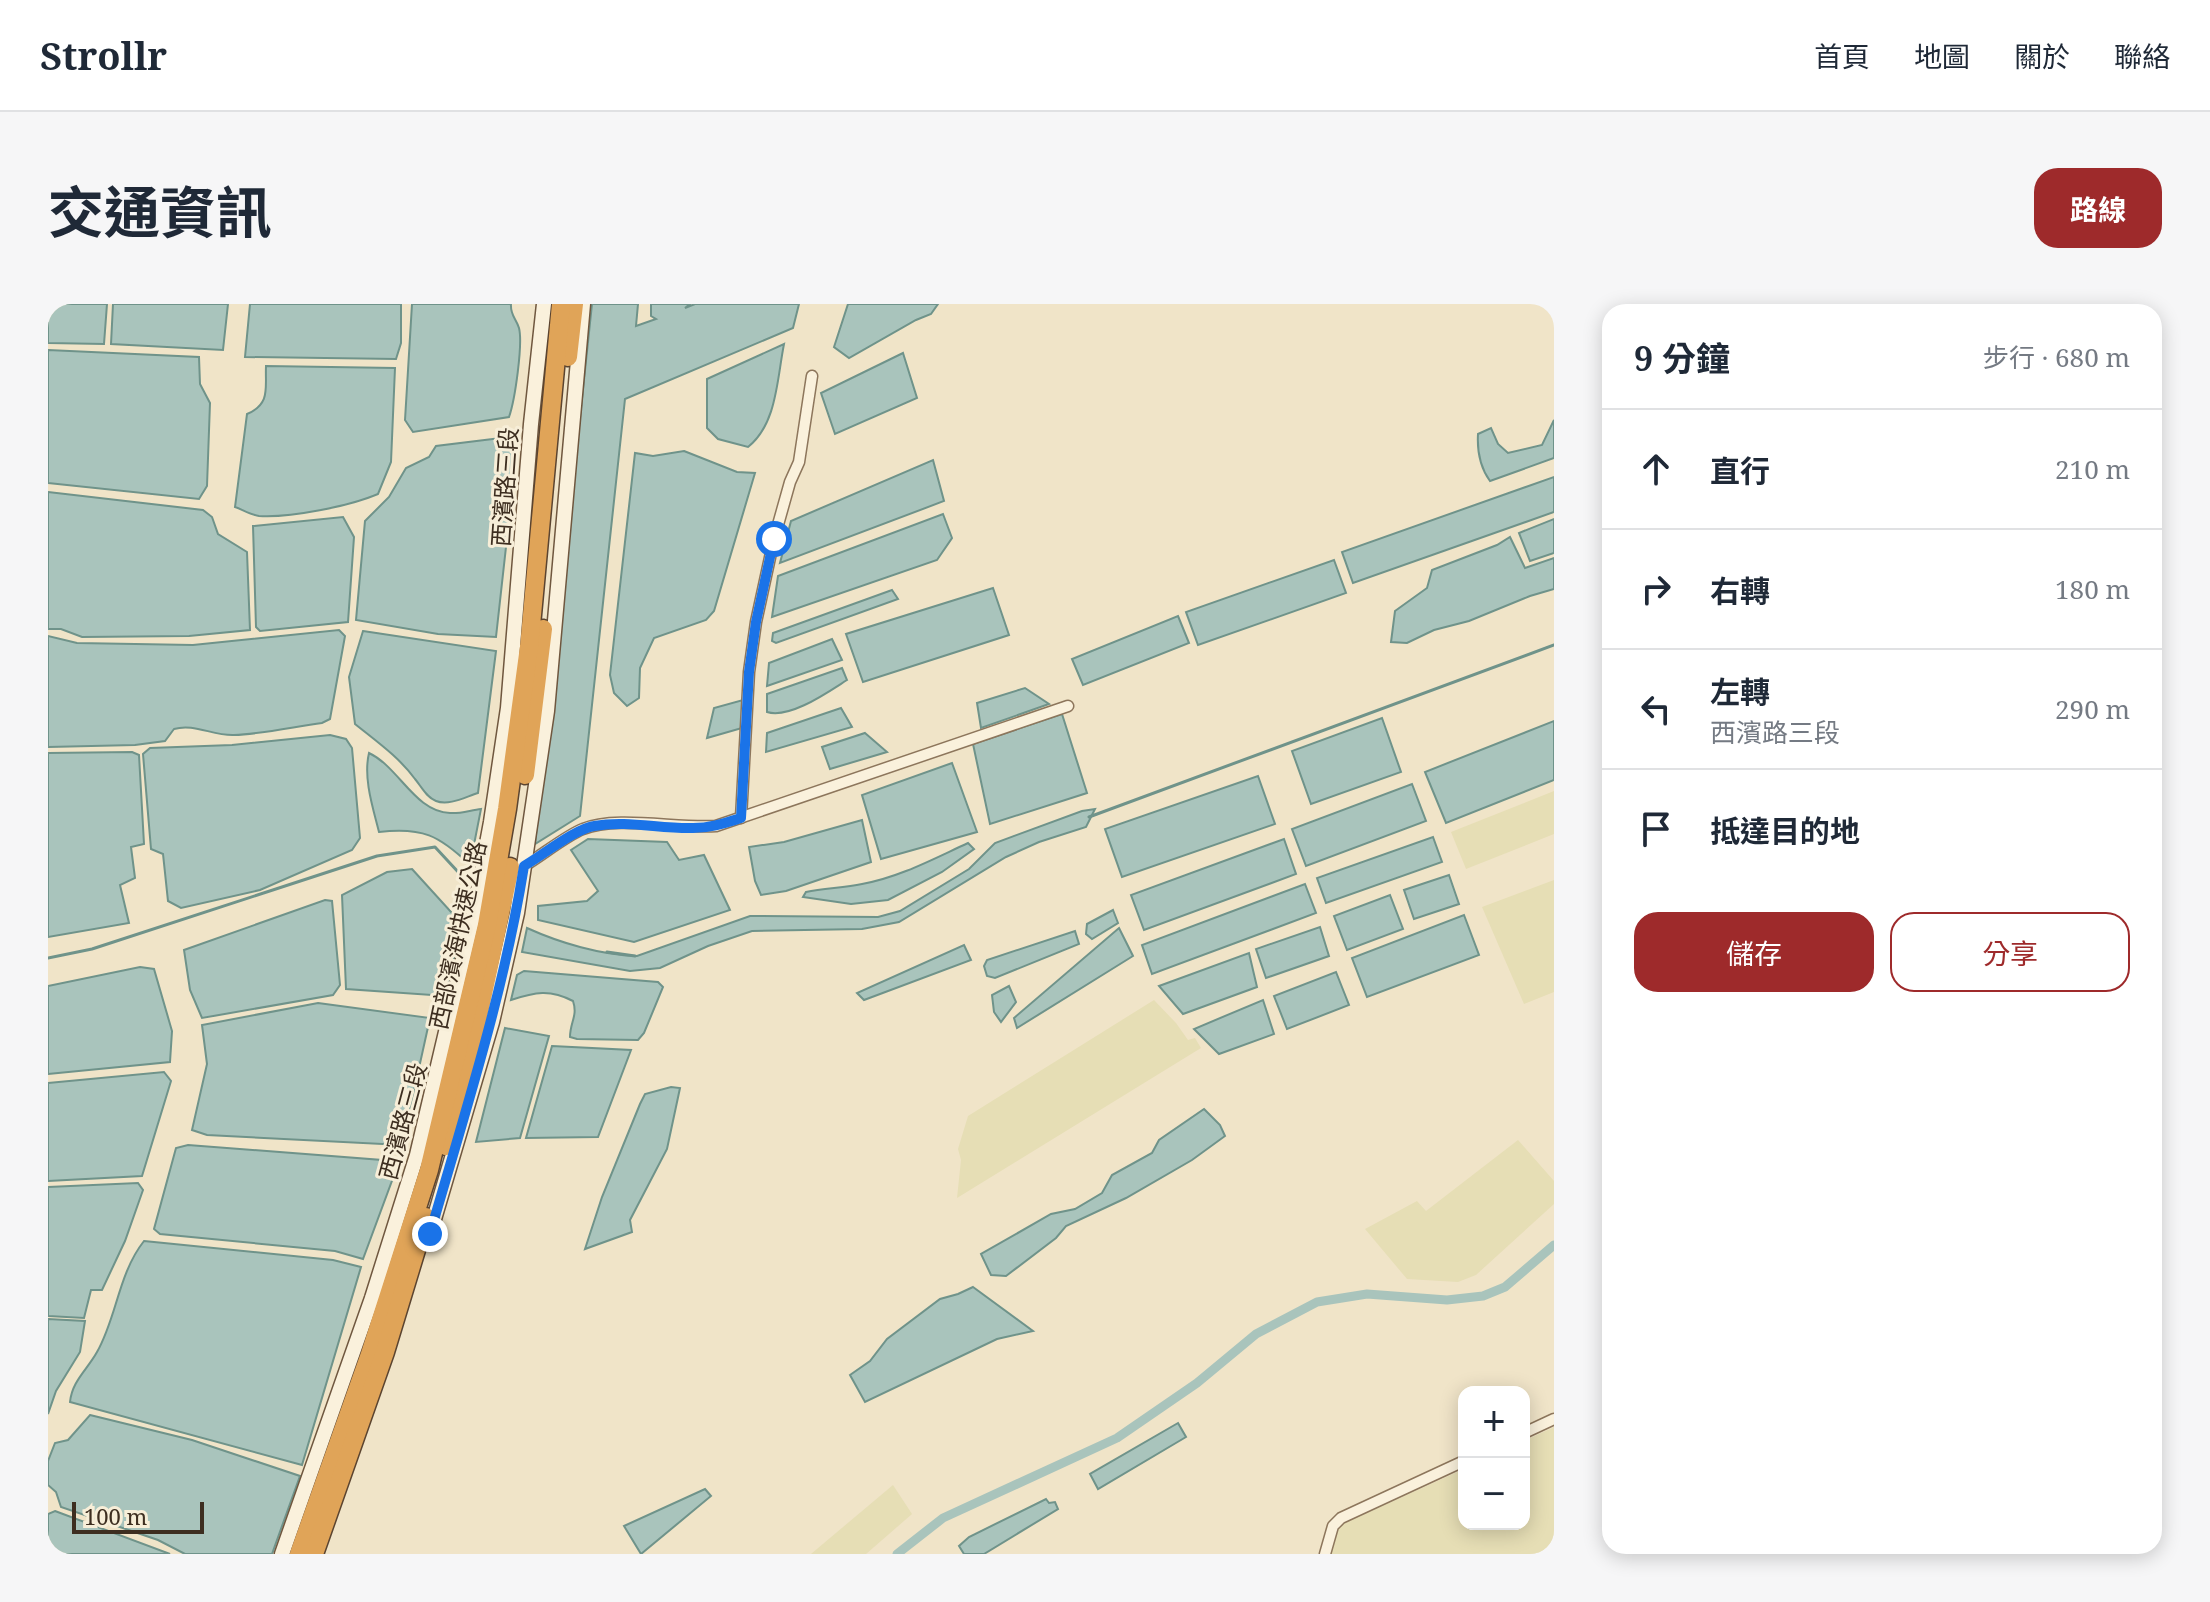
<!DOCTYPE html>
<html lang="zh-TW">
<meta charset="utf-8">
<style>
:root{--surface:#fff;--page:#f6f6f7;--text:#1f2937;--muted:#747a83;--line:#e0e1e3;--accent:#9e2a2b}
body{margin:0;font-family:"Noto Serif","Noto Sans TC",serif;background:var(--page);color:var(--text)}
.controls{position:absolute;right:24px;bottom:24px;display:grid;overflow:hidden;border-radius:16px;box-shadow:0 4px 20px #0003}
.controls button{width:72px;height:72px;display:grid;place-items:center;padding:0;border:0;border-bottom:2px solid var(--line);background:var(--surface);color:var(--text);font:40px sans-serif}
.scale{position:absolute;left:24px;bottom:20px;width:132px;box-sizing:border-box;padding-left:8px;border:4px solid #3d2e20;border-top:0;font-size:22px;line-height:28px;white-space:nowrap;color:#3d2e20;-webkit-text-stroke:6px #f7eed8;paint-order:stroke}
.stop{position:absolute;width:24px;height:24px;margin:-18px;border:6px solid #1a73e8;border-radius:50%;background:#fff}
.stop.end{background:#1a73e8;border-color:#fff;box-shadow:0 2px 8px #0008}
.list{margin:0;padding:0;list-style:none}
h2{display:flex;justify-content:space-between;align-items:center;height:104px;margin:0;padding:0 32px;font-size:34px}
h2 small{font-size:26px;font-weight:400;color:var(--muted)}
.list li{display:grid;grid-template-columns:52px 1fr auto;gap:24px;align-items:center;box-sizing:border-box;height:120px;padding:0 32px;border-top:2px solid var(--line)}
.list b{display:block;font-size:30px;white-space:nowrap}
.list p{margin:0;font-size:26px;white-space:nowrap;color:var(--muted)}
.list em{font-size:26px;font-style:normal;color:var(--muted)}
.actions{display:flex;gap:16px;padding:24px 32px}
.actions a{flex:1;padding:18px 0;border:2px solid var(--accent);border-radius:24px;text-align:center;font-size:28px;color:var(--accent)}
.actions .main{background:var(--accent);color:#fff}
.icon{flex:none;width:44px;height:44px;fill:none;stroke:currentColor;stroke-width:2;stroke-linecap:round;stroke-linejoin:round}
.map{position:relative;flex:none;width:1506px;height:1250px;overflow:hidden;border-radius:24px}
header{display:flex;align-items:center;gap:48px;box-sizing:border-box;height:112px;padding:0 40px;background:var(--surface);border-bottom:2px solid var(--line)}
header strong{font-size:38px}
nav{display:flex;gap:44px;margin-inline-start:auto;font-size:28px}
.intro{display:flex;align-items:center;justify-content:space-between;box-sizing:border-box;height:192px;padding:0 48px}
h1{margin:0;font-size:56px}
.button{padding:20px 36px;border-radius:24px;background:var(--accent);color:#fff;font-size:28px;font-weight:700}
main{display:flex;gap:48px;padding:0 48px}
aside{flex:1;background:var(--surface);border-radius:24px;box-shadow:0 4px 20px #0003}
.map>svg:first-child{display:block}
.farmland{fill:#e6deb5}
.water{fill:#a9c4bc;stroke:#6f938a;stroke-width:2}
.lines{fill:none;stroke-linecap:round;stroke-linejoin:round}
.stream{stroke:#6f938a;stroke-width:3}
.canal{stroke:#a9c4bc;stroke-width:9}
.street-casing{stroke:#8d765c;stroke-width:13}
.secondary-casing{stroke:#6f573f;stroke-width:17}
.highway-casing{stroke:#5b4430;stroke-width:21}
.street{stroke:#faf1dc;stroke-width:10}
.secondary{stroke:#faf1dc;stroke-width:14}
.highway{stroke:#e0a458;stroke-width:18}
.route{stroke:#1a73e8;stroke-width:10}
.labels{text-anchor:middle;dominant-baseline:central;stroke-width:6;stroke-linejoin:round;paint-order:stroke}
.street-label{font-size:24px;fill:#3d2e20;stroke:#f7eed8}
</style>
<header>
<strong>Strollr</strong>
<nav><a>首頁</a><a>地圖</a><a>關於</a><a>聯絡</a></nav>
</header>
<div class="intro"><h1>交通資訊</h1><a class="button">路線</a></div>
<main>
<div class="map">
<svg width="1506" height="1250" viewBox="0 0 1506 1250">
<rect width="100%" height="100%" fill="#f0e4c8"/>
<g class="farmland">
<polygon points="1506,487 1506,530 1418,565 1403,528"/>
<polygon points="1506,576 1506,688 1476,700 1434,603"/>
<polygon points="1106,696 1128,719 1140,736 1147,734 1153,744 909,894 913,856 910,845 920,812"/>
<polygon points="1470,836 1506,877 1506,900 1428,971 1410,978 1359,975 1317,925 1369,897 1378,907"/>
<polygon points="1506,1123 1506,1250 1281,1250 1292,1221 1416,1165 1416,1220 1476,1220 1476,1137"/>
<polygon points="845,1181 864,1210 818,1250 763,1250"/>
</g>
<g class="water">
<polygon points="0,0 59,0 56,40 0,39"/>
<polygon points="65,0 180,0 175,46 63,40"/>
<polygon points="202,0 353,0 353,39 348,55 197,53"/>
<path d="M364 0H463C462 11 468 14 471 24 475 40 467 96 461 113L365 128 357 116Z"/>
<polygon points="544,0 590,0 588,22 608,15 603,12 603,0 642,0 637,4 647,0 751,0 745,24 577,95 532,512 487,540"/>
<polygon points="800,0 890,0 883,10 868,16 801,54 786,43"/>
<path d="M736 40C729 75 729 120 700 143L670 135 659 124V75Z"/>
<polygon points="0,46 151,53 152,80 162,99 159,182 151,195 0,179"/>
<polygon points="855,49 869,94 787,130 773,89"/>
<path d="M218 62 347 64 343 158 330 190C302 202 242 214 211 212 203 211 195 206 187 203L199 110C223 100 217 84 218 62Z"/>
<path d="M1506 116V154L1442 177C1432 163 1429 147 1430 130L1443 124 1450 140 1460 149 1494 141Z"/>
<polygon points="461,133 470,135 448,333 390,330 308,316 317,217 341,193 358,164 381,153 388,142"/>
<polygon points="636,147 689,168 707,169 666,307 658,316 606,334 592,364 591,394 579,402 566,389 562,371 587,149 605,152"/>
<polygon points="885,156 896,197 732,259 743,217"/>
<polygon points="1506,173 1506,208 1305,279 1294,248"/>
<polygon points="0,188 155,206 164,213 170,230 199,248 202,326 141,332 34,333 13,325 0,325"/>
<polygon points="895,210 904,234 889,256 724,313 730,272"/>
<polygon points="295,213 306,233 300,318 212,327 208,323 205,222"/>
<polygon points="1506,215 1506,249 1482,257 1471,229"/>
<polygon points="1462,233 1477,264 1506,254 1506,285 1482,292 1421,317 1386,326 1359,339 1343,338 1347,307 1379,284 1384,266 1449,241"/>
<polygon points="1286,256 1298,289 1150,341 1138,308"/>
<polygon points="945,284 961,331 815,378 798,330"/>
<polygon points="844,286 850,295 728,339 724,337 725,329"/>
<polygon points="1130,312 1141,339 1035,381 1024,355"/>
<path d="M291 326 297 332 282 415 274 419C245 423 215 430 186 431 165 432 146 419 126 425L117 437 87 441 0 443V332L29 339 145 341Z"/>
<path d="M315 327 448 347 430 489C417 493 401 502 388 497 378 493 373 482 367 475 351 453 328 437 307 420L301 373Z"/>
<polygon points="784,335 794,356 719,382 721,359"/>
<path d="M794 364 799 376C780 388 742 415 719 408V390Z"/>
<polygon points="977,384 1001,400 933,424 929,399"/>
<polygon points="695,396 694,424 659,434 666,404"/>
<polygon points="793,404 804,423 718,448 719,429"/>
<polygon points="1014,410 1039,489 942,520 925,440"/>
<polygon points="1334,414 1353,468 1263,500 1244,447"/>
<polygon points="1506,417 1506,476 1398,519 1377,468"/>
<polygon points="817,429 839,448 782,465 774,443"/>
<polygon points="282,431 298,435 304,444 312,534 304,546 212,586 133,604 120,597 115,550 103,545 95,450 102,444 184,441"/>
<polygon points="84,448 91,451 96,540 83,543 87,574 72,581 81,619 0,633 0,449"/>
<path d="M321 449C351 463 367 508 402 509 412 510 423 506 433 505L422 561C391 531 374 523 331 528 325 504 315 474 321 449Z"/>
<polygon points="904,459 929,528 833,555 814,491"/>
<polygon points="1210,472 1227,520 1074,573 1057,525"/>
<polygon points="1364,480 1378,517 1258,562 1244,525"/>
<path d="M1047 505 1038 523 991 538 958 553 851 618 814 625 704 627 660 642 612 664 582 667 474 648 479 624C512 639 553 651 589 652L702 612 830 613 852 607 921 565 947 539 1034 507Z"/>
<polygon points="814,516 823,558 738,587 713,591 707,577 701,543 736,538"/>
<polygon points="1385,533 1394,558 1278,599 1269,574"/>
<polygon points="540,535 619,538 631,556 656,551 682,606 586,638 490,616 490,602 539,597 550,587 523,546"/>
<polygon points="1236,535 1248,570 1096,626 1083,591"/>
<path d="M920 539 926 545 894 568 840 596 803 600 755 593 758 588C776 584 795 584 814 580 852 573 885 555 920 539Z"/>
<polygon points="364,565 414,620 398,692 298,685 294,591 339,568"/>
<polygon points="1401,571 1411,600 1366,615 1356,586"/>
<polygon points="1257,580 1268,609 1104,670 1094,641"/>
<polygon points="1342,591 1355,625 1299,646 1286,612"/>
<polygon points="277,596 284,597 292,681 285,691 154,714 142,686 136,646"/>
<polygon points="1065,606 1070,619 1044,635 1038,630 1039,620"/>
<polygon points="1416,611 1431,651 1319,693 1304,654"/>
<polygon points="1272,623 1281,652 1218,674 1208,645"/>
<polygon points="1071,624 1085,652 969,724 966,714"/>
<polygon points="1027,627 1031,640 947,674 939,672 936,662 939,656"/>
<polygon points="916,641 923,656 816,696 809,689"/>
<polygon points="1201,649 1209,683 1135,710 1111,682"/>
<polygon points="92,663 106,665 124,727 122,758 0,770 0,682"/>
<path d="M476 667 610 678 615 683 596 729 590 736 529 735 522 733C522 718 530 712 525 697 502 685 487 688 463 696L469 671Z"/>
<polygon points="1288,668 1301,701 1239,725 1226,692"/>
<polygon points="961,682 968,698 953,718 946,708 944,691"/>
<polygon points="1215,696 1226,730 1171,750 1146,725"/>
<polygon points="270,699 382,714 354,841 159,831 144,826 159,760 154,721"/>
<polygon points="457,724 501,732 472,834 428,838"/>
<polygon points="504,742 583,746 550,833 478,834"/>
<polygon points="116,768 123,777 94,872 0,877 0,779"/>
<polygon points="623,783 632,784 619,845 582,916 584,928 537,945 554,893 592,800 597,790"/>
<polygon points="1156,805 1172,821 1177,832 1144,856 1078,894 1018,922 1008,934 958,972 943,971 933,950 1003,910 1027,905 1054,889 1064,871 1104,849 1111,836"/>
<polygon points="140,841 334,856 334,872 345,874 315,955 287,947 112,930 106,925 128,844"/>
<polygon points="90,879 95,886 77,937 54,986 43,986 36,1014 0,1012 0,883"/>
<path d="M96 937 285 956 313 963 254 1161 22 1098C24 1077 39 1066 49 1048 69 1013 70 970 96 937Z"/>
<polygon points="925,983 985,1027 949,1035 817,1098 802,1071 822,1057 839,1035 892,995 910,990"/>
<polygon points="0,1015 37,1017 32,1048 8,1087 0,1110"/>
<polygon points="42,1111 144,1136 252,1172 224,1250 137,1250 110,1236 13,1203 8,1188 0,1181 0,1157 7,1139 20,1136"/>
<polygon points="1130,1119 1138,1133 1050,1185 1042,1170"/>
<polygon points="657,1185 663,1192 593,1250 576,1222"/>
<polygon points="998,1195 1001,1199 1007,1198 1010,1205 936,1250 916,1250 911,1242 921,1233"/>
<polygon points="7,1207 122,1250 0,1250 0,1210"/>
</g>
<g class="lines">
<g class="stream">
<polyline points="1041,513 1506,341"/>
<polyline points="559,648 587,652"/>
<polyline points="0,654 44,645 329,552 387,543 424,583"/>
</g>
<polyline class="canal" points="849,1250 895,1214 1069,1134 1149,1079 1208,1030 1269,998 1319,990 1399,996 1435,992 1457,983 1506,941"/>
<g class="street-casing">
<g id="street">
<polyline points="693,514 701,368 708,318 726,235 742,178 751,158 764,72"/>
<path d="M476 562C493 552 519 531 535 525 568 511 630 525 668 522L1020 402"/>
<polyline points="1476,1129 1506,1115"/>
<polyline points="1277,1250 1285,1222 1293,1214 1416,1157"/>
</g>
</g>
<g class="secondary-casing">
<g id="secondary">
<polyline points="381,932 444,718 469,609 499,407 535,0"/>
<polyline points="234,1250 324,994 369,851 426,609 443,518 460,404 483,120 496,0"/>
</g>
</g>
<g class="highway-casing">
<g id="highway">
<polyline points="520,53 526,0"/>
<polyline points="477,471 495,325"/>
<polyline points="398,842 417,774 462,563"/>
<polyline points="251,1250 322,1050 381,866 439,621 459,505 481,343 513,0"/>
<polyline points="266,1250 337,1048 378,913"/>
</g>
</g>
<use href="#street" class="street"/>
<use href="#secondary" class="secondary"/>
<use href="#highway" class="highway"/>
</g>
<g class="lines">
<path class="route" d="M382 930C417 808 456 688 476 562 495 551 527 525 546 522 579 516 612 525 645 524 663 524 677 519 693 514L701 368 708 318 726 235"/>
</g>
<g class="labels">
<g class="street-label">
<text transform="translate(456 183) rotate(-86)">西濱路三段</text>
<text transform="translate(409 631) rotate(-78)">西部濱海快速公路</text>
<text transform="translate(354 817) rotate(-75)">西濱路三段</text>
</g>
</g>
</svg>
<div class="controls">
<button>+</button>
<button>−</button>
</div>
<div class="scale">100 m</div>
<div class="stop" style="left:726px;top:235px"></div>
<div class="stop end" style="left:382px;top:930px"></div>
</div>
<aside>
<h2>9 分鐘<small>步行 · 680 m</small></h2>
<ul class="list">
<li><svg class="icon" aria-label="ahead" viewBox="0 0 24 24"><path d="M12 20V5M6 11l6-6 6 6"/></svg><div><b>直行</b></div><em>210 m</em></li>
<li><svg class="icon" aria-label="right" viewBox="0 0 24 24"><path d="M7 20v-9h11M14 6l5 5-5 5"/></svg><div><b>右轉</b></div><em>180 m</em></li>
<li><svg class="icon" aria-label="left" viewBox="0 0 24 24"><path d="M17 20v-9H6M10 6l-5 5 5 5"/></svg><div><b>左轉</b><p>西濱路三段</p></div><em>290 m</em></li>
<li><svg class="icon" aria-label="arrive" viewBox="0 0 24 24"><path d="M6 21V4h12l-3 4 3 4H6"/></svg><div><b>抵達目的地</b></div></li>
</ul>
<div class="actions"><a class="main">儲存</a><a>分享</a></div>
</aside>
</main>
